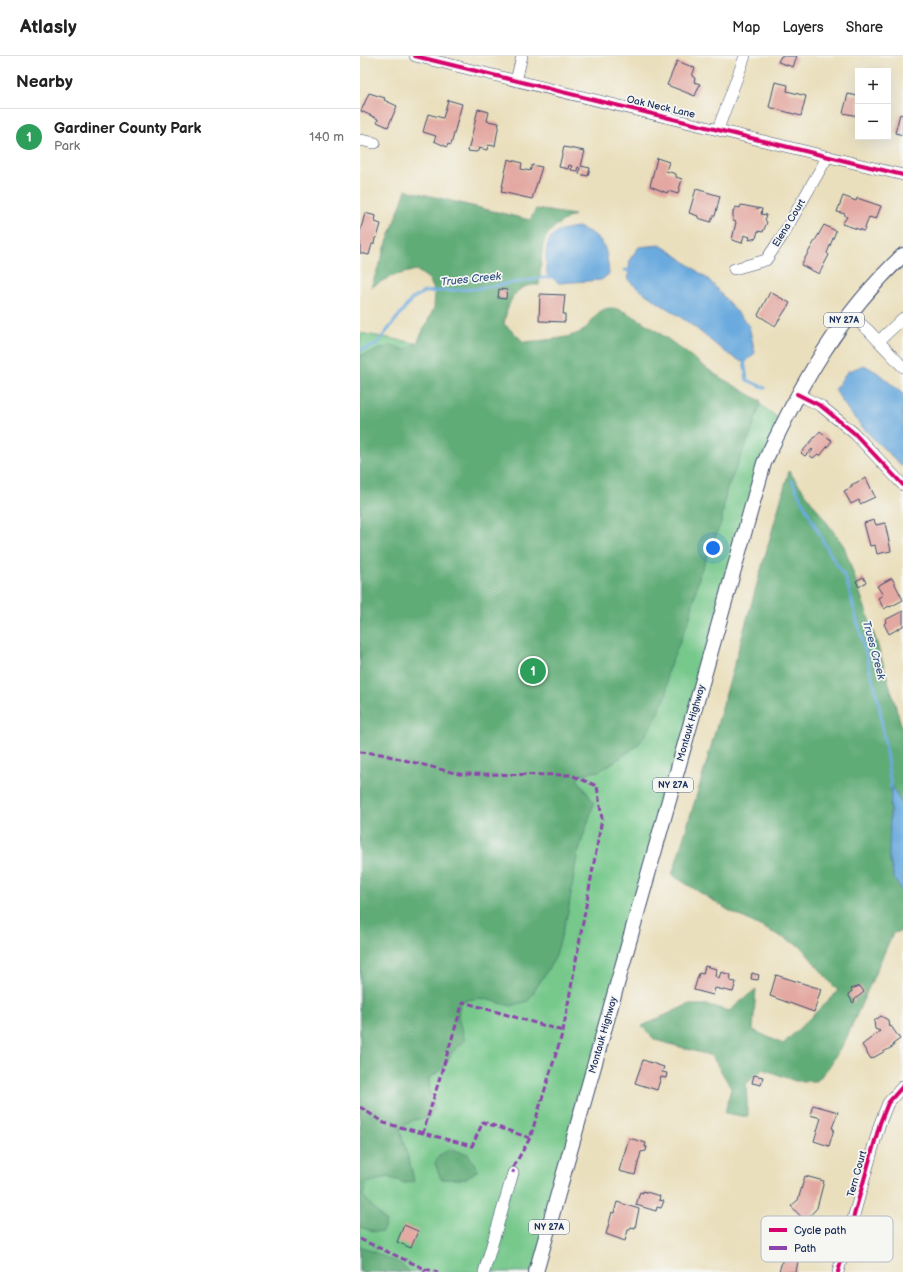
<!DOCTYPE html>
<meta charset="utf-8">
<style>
:root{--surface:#fff;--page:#f6f6f6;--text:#222;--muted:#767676;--line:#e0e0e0;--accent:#d1495b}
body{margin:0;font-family:"Balsamiq Sans",sans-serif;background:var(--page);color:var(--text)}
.controls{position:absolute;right:12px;top:12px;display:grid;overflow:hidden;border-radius:0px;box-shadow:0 4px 16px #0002}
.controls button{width:36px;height:36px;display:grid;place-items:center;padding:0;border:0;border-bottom:1px solid var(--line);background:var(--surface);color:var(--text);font:20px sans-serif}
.you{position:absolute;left:353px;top:492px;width:14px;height:14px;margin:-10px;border:3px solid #fff;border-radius:50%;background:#1a73e8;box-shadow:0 0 0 6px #1a73e833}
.badge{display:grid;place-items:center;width:26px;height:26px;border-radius:50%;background:var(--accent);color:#fff;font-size:13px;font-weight:700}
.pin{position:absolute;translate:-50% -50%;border:2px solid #fff;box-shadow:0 1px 4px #0006}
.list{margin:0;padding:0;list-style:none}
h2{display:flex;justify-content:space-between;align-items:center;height:52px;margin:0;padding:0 16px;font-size:17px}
h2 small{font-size:13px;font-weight:400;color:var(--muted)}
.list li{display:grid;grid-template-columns:26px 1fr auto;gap:12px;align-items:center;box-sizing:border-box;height:56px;padding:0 16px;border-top:1px solid var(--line)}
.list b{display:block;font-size:15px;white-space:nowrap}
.list p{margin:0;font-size:13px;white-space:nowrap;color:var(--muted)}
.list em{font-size:13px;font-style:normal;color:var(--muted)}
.map{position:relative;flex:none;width:543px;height:1216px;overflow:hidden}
header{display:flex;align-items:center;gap:24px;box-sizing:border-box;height:56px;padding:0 20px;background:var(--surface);border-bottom:1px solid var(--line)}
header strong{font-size:19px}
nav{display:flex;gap:22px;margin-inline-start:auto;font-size:14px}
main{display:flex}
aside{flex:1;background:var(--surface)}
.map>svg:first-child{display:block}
.green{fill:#76c88b;stroke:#487c74}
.forest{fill:#60ac77;stroke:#3e6e6a}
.water{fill:#6baade;stroke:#436c9e}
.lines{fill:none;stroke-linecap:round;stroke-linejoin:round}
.stream{stroke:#6baade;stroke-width:3}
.building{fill:#e3a8a1}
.minor-casing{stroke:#3a496c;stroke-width:12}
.major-casing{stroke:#3a496c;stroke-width:16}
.minor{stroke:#fff;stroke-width:11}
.major{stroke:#fff;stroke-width:14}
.quiet{stroke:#8e44ad;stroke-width:3;stroke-dasharray:6 3;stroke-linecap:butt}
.cycleway-casing{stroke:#f6f6f2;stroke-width:6}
.cycleway{stroke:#d6006c;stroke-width:4}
.labels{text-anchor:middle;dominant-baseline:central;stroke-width:3.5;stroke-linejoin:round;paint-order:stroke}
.shield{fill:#f6f6f2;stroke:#5d6b8a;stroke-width:1}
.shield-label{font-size:9px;font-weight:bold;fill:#1b2f5e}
.street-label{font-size:10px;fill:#1b2f5e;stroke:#f6f6f2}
.water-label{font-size:11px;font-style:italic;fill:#335484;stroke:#f6f6f2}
.key{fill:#f6f6f2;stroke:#b4bac6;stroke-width:1}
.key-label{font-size:11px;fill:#1b2f5e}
</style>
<header>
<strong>Atlasly</strong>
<nav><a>Map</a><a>Layers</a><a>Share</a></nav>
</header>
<main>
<aside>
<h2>Nearby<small></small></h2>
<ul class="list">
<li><span class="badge" style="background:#2e9e5b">1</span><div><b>Gardiner County Park</b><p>Park</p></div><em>140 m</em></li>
</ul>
</aside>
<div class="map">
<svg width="543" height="1216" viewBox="0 0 543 1216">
<rect width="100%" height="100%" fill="#f6f6f2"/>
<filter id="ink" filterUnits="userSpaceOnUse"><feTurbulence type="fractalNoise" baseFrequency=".025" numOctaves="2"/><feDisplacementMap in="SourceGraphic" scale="8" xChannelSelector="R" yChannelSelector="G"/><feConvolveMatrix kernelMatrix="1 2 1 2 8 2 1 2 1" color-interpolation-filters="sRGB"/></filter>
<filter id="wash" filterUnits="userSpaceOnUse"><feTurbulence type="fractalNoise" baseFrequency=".012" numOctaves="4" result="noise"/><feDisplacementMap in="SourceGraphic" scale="16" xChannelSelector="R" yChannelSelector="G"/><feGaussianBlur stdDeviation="0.9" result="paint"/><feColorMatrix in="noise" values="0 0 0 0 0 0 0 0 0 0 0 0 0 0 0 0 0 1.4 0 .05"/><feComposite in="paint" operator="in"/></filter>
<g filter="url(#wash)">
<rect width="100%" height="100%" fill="#eadfbc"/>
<polygon class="green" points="0,277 401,349 423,366 403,410 176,1216 0,1216"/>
<g class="forest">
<path d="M46 134 170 164 176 153 214 159C175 178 184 191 179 229 155 227 148 246 144 268L164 286C182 284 204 284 221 276 232 270 235 252 251 252 273 252 334 304 356 319 371 328 386 336 401 345L392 375 366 435 361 467 340 517 330 561 307 617V638L292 669 278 689 257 704 239 715 226 717 217 722 234 747 217 800 208 856 195 902 168 945 151 950 121 942 100 945 98 961 105 985 91 997 88 1005 80 1015 69 1022 70 1038 75 1052 69 1061 53 1064 40 1073C44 1091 51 1107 54 1125L45 1127 28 1121 7 1127 3 1140 26 1166 22 1176 12 1175 0 1171V300L33 289 44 294 57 287 74 252 75 236 69 223 56 214 32 220 11 231Z"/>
<polygon points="429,415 484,490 517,587 543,675 543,751 531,728 529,799 534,822 543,837 543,875 533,877 485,985 469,1011 457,1025 435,1025 403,1013 386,1028 388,1061 365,1057 371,1032 352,1000 295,984 282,970 327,949 347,949 369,955 396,933 393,974 423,988 478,935 440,890 368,854 312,819 344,715"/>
<polygon points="89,1093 108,1098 118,1114 105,1123 81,1123 75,1107 79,1100"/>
<polygon points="0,1190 41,1208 49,1216 0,1216"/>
</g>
<g class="water">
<path d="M218 171C246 182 246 190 249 218L241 224 199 227 187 218C185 187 184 175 218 171Z"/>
<path d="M300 189 316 199 349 224 389 270 395 297 385 307C362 297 353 285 333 270 312 254 288 242 268 224L270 203 279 191Z"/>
<path d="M504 309 518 317 543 338V411C518 387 491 364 475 333L487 316Z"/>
<polygon points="531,728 543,751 543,837 534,822 529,799"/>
</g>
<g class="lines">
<g class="stream">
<polyline points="265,214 272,215"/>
<polyline points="0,294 16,289 52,243 64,236 115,233 195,220"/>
<polyline points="384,304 387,324 405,332"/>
<polyline points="432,425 465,489 486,523 519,647 531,731"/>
</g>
</g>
<g id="blocks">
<g class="building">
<polygon points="421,0 437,0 433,11 418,6"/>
<polygon points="317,5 335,12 332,20 335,22 334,26 340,28 335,40 307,29"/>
<polygon points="415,26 428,29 427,35 446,40 441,60 409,51"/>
<polygon points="9,37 25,42 24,44 37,50 28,71 17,66 18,63 1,55"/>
<polygon points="488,38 498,40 498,60 483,57"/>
<polygon points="88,44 102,48 91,89 88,88 87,91 74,85 76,80 63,76 68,58 83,62"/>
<polygon points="118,53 129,56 127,65 139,67 135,90 128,89 127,94 119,92 118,95 116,96 108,95"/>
<polygon points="540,58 543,59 543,79 535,77"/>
<polygon points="204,91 225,95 221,110 230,112 228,120 219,118 220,112 218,111 217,115 211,114 212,110 209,109 208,113 199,111"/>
<polygon points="297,102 309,106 306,115 316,118 316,121 322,123 318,138 308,135 307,137 290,130"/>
<polygon points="148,103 162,107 161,113 170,115 172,109 182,111 172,143 141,136"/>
<polygon points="336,133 360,140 355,160 353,160 351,166 338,162 338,160 329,157"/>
<polygon points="483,140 496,145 497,142 521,150 516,163 509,161 504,175 482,168 487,161 485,160 485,158 477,156"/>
<polygon points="381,149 402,153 401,158 407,159 405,164 407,166 403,176 398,175 396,182 389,184 390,181 384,179 382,187 372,184 376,166 373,165 373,155 376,151 380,152"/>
<polygon points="5,157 16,160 15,166 21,168 17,182 15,182 14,188 12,188 9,199 0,197 0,176"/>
<polygon points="464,169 476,175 467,197 469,199 459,218 441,209"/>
<polygon points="139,233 147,234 146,243 138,242"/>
<polygon points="410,236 430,247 415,270 398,259"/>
<polygon points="180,238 205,239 203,258 205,258 205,266 179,265"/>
<polygon points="460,375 472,385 460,400 458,398 453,402 449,399 453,394 452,393 445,400 441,397"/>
<polygon points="506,422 515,441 500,448 499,444 491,448 484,435 492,431 491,429"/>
<polygon points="514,464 516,469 525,467 531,495 517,498 515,489 510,490 504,467"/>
<polygon points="503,521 506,526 499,531 496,525"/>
<polygon points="532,522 543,544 530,551 529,550 524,553 518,542 523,539 517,530"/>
<polygon points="543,555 543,570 529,578 524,568 526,566 525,564"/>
<polygon points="345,910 357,913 355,920 359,922 361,916 371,919 370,925 376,926 373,936 355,932 353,939 334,934 339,917 343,918"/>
<polygon points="392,917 399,919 398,924 391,923"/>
<polygon points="416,919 461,933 454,956 410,940"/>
<polygon points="500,930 504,936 494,944 495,945 493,947 488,938 492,935 491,933"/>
<polygon points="521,960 528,964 529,971 531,970 540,983 533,988 534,990 511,1003 502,989 520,975 515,973 514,965"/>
<polygon points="283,1004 304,1011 302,1016 307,1017 306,1022 301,1021 297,1034 275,1027"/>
<polygon points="394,1019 403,1021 401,1029 392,1027"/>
<polygon points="453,1049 478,1056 472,1072 474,1073 469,1090 454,1085 461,1062 450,1059"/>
<polygon points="269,1082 286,1087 285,1091 287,1091 286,1095 281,1096 275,1119 259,1115"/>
<polygon points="445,1120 464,1125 457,1152 445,1165 431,1150 438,1144"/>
<polygon points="283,1135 300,1140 299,1144 304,1145 301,1152 297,1151 296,1155 276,1149 280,1136 283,1137"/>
<polygon points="257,1146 279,1153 275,1172 271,1171 270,1174 268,1174 265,1185 246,1178 252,1156 254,1157"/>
<polygon points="44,1169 58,1175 51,1192 37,1186"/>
<polygon points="412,1184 443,1193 443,1198 439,1200 436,1216 419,1216 424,1198 420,1197 415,1200 411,1199 409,1195"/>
</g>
</g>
</g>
<g filter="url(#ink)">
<use href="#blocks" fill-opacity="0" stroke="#3a496c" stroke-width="1"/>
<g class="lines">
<g class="minor-casing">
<g id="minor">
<polyline points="55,0 543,119"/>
<polyline points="156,25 162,0"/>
<polyline points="358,73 385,0"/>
<polyline points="0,84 15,87"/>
<polyline points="374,213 406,204 421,182 468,100"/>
<polyline points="489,258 508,274 543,311"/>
<polyline points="519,285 543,262"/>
<polyline points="437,338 461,350 494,377 543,429"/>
<polyline points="124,1216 153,1117"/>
<polyline points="478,1216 520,1067 528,1047 543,1030"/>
</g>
</g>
<g class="major-casing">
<path id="major" d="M176 1216 404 407C442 326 478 261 543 199"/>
</g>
<use href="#minor" class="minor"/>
<use href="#major" class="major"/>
<g class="quiet">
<polyline points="0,696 21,698 99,718 211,719 237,730 242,763 203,975 170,1082 154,1110 153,1117"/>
<polyline points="0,1051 24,1067 63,1077"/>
<polyline points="170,1082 123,1066 112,1090 63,1077 103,946 203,975"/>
<polyline points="0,1183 65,1213 64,1216"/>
<polyline points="65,1213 78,1216"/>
</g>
<g class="cycleway-casing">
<g id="cycleway">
<polyline points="55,0 543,119"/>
<polyline points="437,338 461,350 494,377 543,429"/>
<polyline points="478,1216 520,1067 528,1047 543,1030"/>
</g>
</g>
<use href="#cycleway" class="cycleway"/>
</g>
</g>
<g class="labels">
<g class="shield">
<rect x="464" y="257" width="40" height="14" rx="3"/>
<rect x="293" y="722" width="40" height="14" rx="3"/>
<rect x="169" y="1164" width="40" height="14" rx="3"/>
</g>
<g class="shield-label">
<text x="484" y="264">NY 27A</text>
<text x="313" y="729">NY 27A</text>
<text x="189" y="1171">NY 27A</text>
</g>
<g class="street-label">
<text transform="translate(301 51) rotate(13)">Oak Neck Lane</text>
<text transform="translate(429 167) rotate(-59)">Elena Court</text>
<text transform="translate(331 667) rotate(-74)">Montauk Highway</text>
<text transform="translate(243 979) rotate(-74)">Montauk Highway</text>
<text transform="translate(497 1118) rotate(-74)">Tern Court</text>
</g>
<g class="water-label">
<text transform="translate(111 223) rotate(-6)">Trues Creek</text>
<text transform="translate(514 594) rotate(75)">Trues Creek</text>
</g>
</g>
<rect x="401" y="1160" width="132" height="46" rx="6" class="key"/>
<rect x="409" y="1172" width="18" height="4" fill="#d6006c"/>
<rect x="409" y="1190" width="18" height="4" fill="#8e44ad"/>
<g class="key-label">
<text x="434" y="1178">Cycle path</text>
<text x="434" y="1196">Path</text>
</g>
</svg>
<div class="controls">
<button>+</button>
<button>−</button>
</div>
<div class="you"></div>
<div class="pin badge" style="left:173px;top:615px;background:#2e9e5b">1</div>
</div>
</main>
